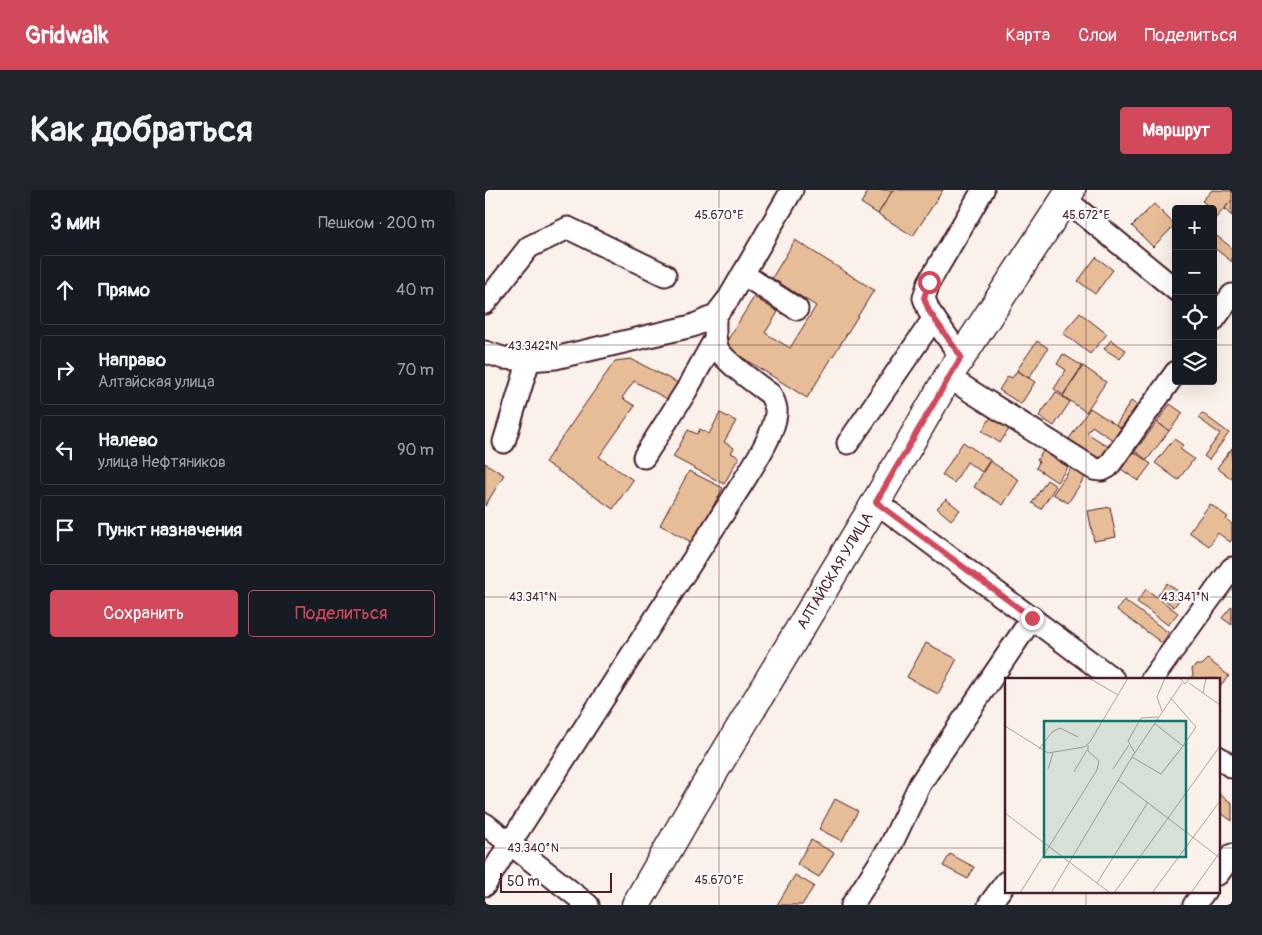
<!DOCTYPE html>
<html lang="ru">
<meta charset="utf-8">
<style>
:root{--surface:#171b24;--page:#20242c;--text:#f1f3f6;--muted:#9ea1a6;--line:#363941;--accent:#d1495b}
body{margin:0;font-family:Pangolin,sans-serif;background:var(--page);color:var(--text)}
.controls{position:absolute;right:15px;top:15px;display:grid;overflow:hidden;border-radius:5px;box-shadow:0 5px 20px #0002}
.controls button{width:45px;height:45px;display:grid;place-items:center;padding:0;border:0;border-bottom:1px solid var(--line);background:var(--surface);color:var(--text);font:25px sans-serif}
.scale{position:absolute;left:15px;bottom:12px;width:112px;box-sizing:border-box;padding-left:5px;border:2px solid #4a1f2b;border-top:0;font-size:14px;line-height:18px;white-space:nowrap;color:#4a1f2b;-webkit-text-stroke:4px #fff;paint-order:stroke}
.stop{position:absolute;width:15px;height:15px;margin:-11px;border:4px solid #d1495b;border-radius:50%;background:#fff}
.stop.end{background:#d1495b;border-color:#fff;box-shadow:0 1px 5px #0008}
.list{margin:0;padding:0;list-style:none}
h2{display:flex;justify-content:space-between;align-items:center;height:65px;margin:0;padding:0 20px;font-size:21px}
h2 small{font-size:16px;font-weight:400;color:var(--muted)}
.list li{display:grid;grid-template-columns:32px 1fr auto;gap:15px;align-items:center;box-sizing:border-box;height:70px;margin:0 10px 10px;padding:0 10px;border:1px solid var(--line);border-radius:5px}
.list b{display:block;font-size:19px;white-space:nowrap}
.list p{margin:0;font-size:16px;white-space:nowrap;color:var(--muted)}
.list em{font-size:16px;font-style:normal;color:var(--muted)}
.actions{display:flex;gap:10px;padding:15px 20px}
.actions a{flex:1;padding:11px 0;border:1px solid var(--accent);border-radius:5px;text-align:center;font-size:18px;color:var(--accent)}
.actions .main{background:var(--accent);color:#fff}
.icon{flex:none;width:28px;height:28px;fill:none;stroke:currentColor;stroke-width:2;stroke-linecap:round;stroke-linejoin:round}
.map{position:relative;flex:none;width:747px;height:715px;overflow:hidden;border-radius:5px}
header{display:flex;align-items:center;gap:30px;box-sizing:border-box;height:70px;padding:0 25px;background:var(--accent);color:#fff}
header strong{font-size:24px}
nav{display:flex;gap:28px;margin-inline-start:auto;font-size:18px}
.intro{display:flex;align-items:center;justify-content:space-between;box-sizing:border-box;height:120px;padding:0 30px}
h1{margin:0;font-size:35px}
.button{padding:12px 22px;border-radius:5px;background:var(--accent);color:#fff;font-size:18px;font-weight:700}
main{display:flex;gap:30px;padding:0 30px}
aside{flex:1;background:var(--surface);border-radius:5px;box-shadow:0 5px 20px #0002}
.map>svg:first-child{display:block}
.building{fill:#e7bd97;stroke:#4a1f2b}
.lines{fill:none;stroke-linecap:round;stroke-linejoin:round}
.minor-casing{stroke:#4a1f2b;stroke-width:25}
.major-casing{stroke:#4a1f2b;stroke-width:31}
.minor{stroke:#fff;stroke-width:21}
.major{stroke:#fff;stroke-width:28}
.route{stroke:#d1495b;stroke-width:6}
.ticks{fill:none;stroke:#4a1f2b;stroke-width:1;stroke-opacity:0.45}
.labels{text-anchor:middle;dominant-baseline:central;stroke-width:4;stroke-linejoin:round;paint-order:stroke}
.street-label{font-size:15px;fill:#4a1f2b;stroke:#fff}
.inset-road{fill:none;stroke:#b49e9e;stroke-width:1}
.view{fill:#0f766e;fill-opacity:0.15;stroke:#0f766e;stroke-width:2.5}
.inset-edge{fill:none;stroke:#4a1f2b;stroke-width:2.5}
.ticks-label{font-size:12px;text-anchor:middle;fill:#4a1f2b;stroke:#fff;stroke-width:4;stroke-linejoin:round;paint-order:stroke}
</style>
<header>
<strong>Gridwalk</strong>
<nav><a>Карта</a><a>Слои</a><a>Поделиться</a></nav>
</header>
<div class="intro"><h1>Как добраться</h1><a class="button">Маршрут</a></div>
<main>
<aside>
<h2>3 мин<small>Пешком · 200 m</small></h2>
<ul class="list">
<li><svg class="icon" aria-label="ahead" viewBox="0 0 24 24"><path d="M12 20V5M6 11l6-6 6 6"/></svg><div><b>Прямо</b></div><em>40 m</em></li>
<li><svg class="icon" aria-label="right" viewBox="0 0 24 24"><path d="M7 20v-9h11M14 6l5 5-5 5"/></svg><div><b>Направо</b><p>Алтайская улица</p></div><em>70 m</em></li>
<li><svg class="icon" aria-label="left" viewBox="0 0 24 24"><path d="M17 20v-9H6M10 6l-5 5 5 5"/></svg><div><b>Налево</b><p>улица Нефтяников</p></div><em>90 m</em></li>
<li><svg class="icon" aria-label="arrive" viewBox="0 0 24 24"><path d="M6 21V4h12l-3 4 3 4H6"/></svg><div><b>Пункт назначения</b></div></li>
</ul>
<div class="actions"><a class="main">Сохранить</a><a>Поделиться</a></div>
</aside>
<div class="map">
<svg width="747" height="715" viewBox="0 0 747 715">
<rect width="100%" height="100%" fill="#faf2ea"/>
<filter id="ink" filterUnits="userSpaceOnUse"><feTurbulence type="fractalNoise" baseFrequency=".02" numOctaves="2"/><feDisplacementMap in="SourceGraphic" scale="10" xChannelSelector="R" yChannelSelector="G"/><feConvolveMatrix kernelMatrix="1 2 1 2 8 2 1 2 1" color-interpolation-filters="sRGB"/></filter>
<g filter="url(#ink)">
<g class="building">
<polygon points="384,0 408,0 393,24 376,13"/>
<polygon points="408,0 458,0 428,46 393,24"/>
<polygon points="727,0 747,1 747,10 728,31 728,19 717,19 721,14 717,11"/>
<polygon points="747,10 747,26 739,19"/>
<polygon points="669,14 690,35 668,57 647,36"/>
<polygon points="728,43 747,58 747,72 728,57"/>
<polygon points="310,50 389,100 322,208 239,156 269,107 293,122 280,143 305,158 331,116 287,88"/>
<polygon points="611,67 628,80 610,104 593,91"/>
<polygon points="595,123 622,144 605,164 578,143"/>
<polygon points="626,150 641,160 635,169 619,159"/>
<polygon points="552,151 563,158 544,188 532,180"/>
<polygon points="578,164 597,176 578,205 569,199 581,180 572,174"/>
<polygon points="146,169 195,194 186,211 149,191 137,208 150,216 114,267 148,290 128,319 60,272 130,171"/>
<polygon points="598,176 621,192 601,222 578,206"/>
<polygon points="532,181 550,192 536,214 514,200 523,186 527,188"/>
<polygon points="571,202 585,212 569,236 554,226"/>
<polygon points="646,211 652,215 636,238 631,235"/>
<polygon points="685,214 698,223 684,241 672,232"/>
<polygon points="605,218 636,238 628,250 607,236 602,243 624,257 615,269 584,249"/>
<polygon points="235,223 251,231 239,252 249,258 246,263 254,267 239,294 188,267 203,240 212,244 215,239 224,244"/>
<polygon points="717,223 744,243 724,270 719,266 735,244 713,228"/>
<polygon points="506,227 524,239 515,253 497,241"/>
<polygon points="672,232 684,241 662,270 650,261"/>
<polygon points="689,249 698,255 695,259 709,269 693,290 670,273"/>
<polygon points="478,252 505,270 497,282 482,272 469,293 457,285"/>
<polygon points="747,258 747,289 732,278"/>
<polygon points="558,261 583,277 572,292 551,278 554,272 552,270"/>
<polygon points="649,262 666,274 653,291 636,279"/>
<polygon points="505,271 534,290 518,315 489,297"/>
<polygon points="0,273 19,285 0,316"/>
<polygon points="586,278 600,287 583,313 568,304"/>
<polygon points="204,281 238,298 208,353 175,335"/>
<polygon points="562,290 571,296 556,319 547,313"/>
<polygon points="461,309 475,320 466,330 452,318"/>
<polygon points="725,314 743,327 741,329 747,334 747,349 745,352 733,343 724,356 704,342"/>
<polygon points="625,317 631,347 609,351 603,321"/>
<polygon points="682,393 698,405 689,417 673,405"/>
<polygon points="661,399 693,423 683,435 652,412"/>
<polygon points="639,410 684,443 677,453 632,420"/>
<polygon points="747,416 747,435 737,428"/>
<polygon points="441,453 472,469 453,504 422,487"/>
<polygon points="723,469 744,486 733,498 733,489 705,489 708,485 707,479 711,475 717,475"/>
<polygon points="734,604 747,613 747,631 733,621"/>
<polygon points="350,609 373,621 357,651 334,639"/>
<polygon points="326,650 349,663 334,687 312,674"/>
<polygon points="465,664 489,677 483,689 458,676"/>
<polygon points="310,685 329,696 317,715 292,715"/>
</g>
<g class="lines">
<g class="minor-casing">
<g id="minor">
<polyline points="580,9 691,100"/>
<polyline points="258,84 312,119"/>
<polyline points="0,113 44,57 83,38 180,85"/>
<polyline points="728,131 747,105"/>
<polyline points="0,162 18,168 44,170 70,168 207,136 230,126 244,108 307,0"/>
<polyline points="476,167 444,121 439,108 444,92 498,0"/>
<polyline points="463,187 609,279 617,280 623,277 691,182"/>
<polyline points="19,252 44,170"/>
<polyline points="363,253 449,128"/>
<polyline points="159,267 201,201 230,149"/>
<polyline points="391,312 628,489"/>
<polyline points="667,489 747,378"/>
<polyline points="733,567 747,577"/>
<polyline points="0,634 103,715"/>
<polyline points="733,684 747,665"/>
<path d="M0 695 25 653 248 308C260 288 293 242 291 219 290 213 288 209 285 204 273 195 236 169 232 157 229 147 230 136 230 126"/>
<polyline points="367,715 405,657 435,594 547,428"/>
<polyline points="504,715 521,692"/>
<polyline points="709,715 720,701"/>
</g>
</g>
<g class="major-casing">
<g id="major">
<path id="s1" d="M151 715 204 623 391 312 463 187 586 0"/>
</g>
</g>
<use href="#minor" class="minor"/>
<use href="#major" class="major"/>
</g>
</g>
<g class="lines" filter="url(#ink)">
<polyline class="route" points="444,92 439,108 444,121 476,167 391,312 547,428"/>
</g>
<path class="ticks" d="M234 0V715M601 0V489M0 155H691M728 155H747M0 407H747M0 658H521M733 658H747M601 701V715"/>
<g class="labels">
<g class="street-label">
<text stroke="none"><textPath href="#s1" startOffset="389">АЛТАЙСКАЯ УЛИЦА</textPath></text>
</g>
</g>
<g transform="translate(520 488)">
<rect width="215" height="215" fill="#faf2ea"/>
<path class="inset-road" d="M84 0 113 17M175 0 180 6 185 0M184 5 215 27M198 15 201 0M165 19 191 49 178 68M157 33 152 19 160 0M0 48 43 75 79 69 85 64 123 0M34 71 47 54 55 50 73 59M130 75 123 63 136 40 153 39M127 79 156 96 178 68 149 45M43 91 48 75M108 91 124 67M69 94 82 72M113 102 215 180M0 135 105 215M92 205 143 124M15 215 92 92 94 83 83 73V67M46 215 127 79 177 5M109 215 215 68M147 215 215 123M186 215 215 174"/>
<path class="view" d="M39 43H181V179H39Z"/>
<rect width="215" height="215" class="inset-edge"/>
</g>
<g class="ticks-label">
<text x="234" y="29">45.670°E</text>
<text x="601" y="29">45.672°E</text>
<text x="48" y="160">43.342°N</text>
<text x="48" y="411">43.341°N</text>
<text x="700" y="411">43.341°N</text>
<text x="48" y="662">43.340°N</text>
<text x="234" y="694">45.670°E</text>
</g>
</svg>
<div class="controls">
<button>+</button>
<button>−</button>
<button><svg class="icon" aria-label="locate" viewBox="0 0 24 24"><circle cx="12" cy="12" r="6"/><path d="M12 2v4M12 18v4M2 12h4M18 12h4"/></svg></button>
<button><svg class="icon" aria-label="layers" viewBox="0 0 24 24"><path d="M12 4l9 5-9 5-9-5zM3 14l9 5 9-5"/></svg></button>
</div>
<div class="scale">50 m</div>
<div class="stop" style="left:444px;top:92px"></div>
<div class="stop end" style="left:547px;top:428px"></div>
</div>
</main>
